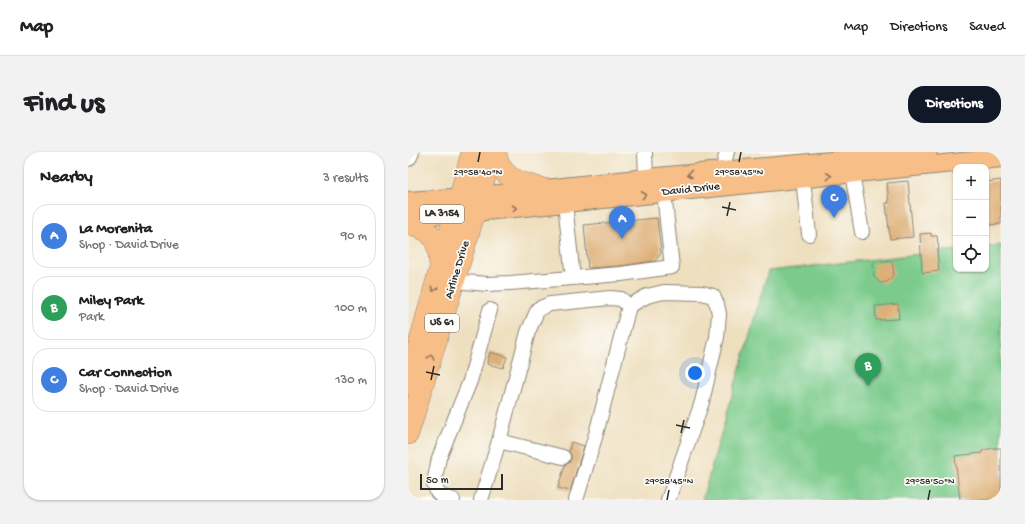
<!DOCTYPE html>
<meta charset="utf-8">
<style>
:root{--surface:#fff;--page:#f2f2f2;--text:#202124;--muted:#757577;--line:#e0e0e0;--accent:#111827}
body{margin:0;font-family:"Gochi Hand",sans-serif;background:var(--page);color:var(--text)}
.controls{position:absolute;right:12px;top:12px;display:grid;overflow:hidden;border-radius:8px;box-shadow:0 1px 3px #0004}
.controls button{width:36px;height:36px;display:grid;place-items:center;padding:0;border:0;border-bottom:1px solid var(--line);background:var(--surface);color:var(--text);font:20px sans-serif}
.scale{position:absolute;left:12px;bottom:10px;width:83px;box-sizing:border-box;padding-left:4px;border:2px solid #2b2b2b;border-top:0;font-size:11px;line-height:14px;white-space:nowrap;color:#2b2b2b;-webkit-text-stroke:3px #fdfcf7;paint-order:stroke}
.you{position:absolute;left:287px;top:221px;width:14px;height:14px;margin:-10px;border:3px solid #fff;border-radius:50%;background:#1a73e8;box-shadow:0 0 0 6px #1a73e833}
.badge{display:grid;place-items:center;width:26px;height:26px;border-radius:50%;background:var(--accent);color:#fff;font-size:13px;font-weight:700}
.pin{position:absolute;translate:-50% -33px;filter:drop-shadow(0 1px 2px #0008)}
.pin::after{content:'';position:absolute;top:21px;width:14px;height:12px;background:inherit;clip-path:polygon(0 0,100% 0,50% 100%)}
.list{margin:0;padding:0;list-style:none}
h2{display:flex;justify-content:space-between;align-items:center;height:52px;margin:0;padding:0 16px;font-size:17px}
h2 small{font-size:13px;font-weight:400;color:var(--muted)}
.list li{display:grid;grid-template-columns:26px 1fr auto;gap:12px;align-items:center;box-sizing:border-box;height:64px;margin:0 8px 8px;padding:0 8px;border:1px solid var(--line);border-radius:16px}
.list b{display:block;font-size:15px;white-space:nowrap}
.list p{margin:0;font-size:13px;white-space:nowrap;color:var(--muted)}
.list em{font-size:13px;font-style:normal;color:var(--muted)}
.icon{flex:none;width:22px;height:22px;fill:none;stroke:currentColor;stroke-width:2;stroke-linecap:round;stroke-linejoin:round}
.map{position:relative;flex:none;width:593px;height:348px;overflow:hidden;border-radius:16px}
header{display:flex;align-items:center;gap:24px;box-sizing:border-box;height:56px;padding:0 20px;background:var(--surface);border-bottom:1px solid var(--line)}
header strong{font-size:19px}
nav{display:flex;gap:22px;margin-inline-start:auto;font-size:14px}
.intro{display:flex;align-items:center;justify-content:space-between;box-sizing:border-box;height:96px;padding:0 24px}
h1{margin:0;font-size:28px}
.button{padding:10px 18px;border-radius:16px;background:var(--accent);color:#fff;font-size:14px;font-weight:700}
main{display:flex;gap:24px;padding:0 24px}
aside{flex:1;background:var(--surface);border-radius:16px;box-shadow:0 1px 3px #0004}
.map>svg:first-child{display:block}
.green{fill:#7ccb8c;stroke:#547b5c}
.building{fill:#deb078}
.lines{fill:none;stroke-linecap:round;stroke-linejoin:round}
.minor-casing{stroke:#8c8575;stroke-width:16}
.major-casing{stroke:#8c8575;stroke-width:20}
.highway-casing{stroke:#8c8575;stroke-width:22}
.minor{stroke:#fff;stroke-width:14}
.major{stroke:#f7be88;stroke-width:18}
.highway{stroke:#f7be88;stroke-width:21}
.oneway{stroke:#91745a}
.ticks{fill:none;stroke:#2b2b2b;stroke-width:1.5}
.labels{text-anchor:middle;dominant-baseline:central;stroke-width:3.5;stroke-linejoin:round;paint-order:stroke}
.shield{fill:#fdfcf7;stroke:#6a6a68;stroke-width:1}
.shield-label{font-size:11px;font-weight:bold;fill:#2b2b2b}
.street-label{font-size:12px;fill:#2b2b2b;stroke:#fdfcf7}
.ticks-label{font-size:10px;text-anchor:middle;fill:#2b2b2b;stroke:#fdfcf7;stroke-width:3.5;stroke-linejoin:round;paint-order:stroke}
</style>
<header>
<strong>Map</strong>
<nav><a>Map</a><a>Directions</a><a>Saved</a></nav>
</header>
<div class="intro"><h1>Find us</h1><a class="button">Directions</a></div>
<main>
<aside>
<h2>Nearby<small>3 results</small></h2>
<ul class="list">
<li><span class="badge" style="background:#3f7fe0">A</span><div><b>La Morenita</b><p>Shop · David Drive</p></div><em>90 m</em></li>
<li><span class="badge" style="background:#2e9e5b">B</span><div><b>Miley Park</b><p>Park</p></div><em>100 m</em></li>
<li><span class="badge" style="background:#3f7fe0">C</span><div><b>Car Connection</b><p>Shop · David Drive</p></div><em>130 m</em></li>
</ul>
</aside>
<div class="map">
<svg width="593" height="348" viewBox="0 0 593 348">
<rect width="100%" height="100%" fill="#fdfcf7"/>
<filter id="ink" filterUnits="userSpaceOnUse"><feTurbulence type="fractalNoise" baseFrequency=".025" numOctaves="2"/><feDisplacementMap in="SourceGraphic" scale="8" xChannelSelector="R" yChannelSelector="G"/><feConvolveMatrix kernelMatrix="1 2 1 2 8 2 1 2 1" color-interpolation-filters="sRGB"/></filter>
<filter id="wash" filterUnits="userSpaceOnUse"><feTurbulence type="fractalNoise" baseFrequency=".012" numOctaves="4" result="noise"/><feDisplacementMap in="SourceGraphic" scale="16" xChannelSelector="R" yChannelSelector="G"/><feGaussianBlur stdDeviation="0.9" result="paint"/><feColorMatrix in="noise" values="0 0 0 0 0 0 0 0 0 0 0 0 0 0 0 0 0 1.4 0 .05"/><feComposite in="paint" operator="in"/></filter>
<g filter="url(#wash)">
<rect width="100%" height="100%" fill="#eedfbf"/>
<polygon class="green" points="593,93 593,348 294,348 360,119 548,98 548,117 578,117 578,95"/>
<g id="blocks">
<g class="building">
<polygon points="593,28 593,72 578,73 578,30"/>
<polygon points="500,29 505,85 482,87 478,51 481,51 479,31"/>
<polygon points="249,66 253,101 247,109 212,114 180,116 176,73"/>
<polygon points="523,81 523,84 529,84 531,98 529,98 531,119 514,121 512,82"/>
<polygon points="484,109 486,122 479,130 473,131 466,125 465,111"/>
<polygon points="490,152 491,167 468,168 467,154"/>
<polygon points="82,200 99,205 95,216 79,212"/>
<polygon points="163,290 176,294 162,339 150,336 157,313 161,311 163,307 163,303 161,299"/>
<polygon points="584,296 593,296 593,348 552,348 547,304 574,301 574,299"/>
</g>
</g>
</g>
<g filter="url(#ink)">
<use href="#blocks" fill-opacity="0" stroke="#8c8575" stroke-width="1"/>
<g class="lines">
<g class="minor-casing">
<g id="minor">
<polyline points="237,0 238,26"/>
<polyline points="0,7 2,5 4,0"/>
<polyline points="314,19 319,0"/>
<polyline points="444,21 454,80"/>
<polyline points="395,27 401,82"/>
<polyline points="157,51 165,126"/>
<polyline points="46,129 79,132 102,131 213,122 264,115 256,41"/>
<polyline points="91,289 155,305"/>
<polyline points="45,348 33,344 29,340 26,331 31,306 62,229 82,158"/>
<polyline points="73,348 91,289 120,180 130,157 142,152 202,146 213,147 221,154"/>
<polyline points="168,348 188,282 221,154 239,144 256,140 294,141 305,144 309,152 311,162 309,185 294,250 260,348"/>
</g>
</g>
<g class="major-casing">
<g id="major">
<polyline points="0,49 72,44 238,26 520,0"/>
<polyline points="0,65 67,60 157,51 593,6"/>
</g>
</g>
<g class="highway-casing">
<g id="highway">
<path d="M88 0C90 27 115 31 136 37"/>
<path d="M0 73C12 75 26 80 29 94 31 100 31 107 32 113"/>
<polyline points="0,232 64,0"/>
<polyline points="0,282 67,60 84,0"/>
</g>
</g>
<use href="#minor" class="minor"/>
<use href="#major" class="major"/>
<use href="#highway" class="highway"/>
</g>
<defs><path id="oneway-chevron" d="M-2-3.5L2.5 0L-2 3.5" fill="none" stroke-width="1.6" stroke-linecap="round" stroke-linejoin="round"/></defs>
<g class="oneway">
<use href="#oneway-chevron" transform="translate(282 22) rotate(175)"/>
<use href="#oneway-chevron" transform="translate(421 24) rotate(-6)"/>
<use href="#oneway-chevron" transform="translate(236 43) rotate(-6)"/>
<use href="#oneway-chevron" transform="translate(106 56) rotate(-6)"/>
<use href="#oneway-chevron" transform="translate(26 137) rotate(105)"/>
<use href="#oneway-chevron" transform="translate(23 205) rotate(-73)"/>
</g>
</g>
<path class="ticks" d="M70 10 72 0M331 10 333 0M314 55 328 58M319 64 322 50M18 220 32 223M23 228 26 214M268 273 282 276M273 281 276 268M259 348 261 338M520 348 522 338"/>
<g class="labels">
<g class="shield">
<rect x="12" y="53" width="44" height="18" rx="3"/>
<rect x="17" y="162" width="34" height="18" rx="3"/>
</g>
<g class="shield-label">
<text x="34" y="62">LA 3154</text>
<text x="34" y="171">US 61</text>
</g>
<g class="street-label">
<text transform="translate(283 38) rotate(-6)">David Drive</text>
<text transform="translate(50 118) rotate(-73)">Airline Drive</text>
</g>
</g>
<g class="ticks-label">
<text x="70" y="23">29°58'40"N</text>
<text x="331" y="23">29°58'45"N</text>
<text x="261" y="332">29°58'45"N</text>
<text x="522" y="332">29°58'50"N</text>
</g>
</svg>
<div class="controls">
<button>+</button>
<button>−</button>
<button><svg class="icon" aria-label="locate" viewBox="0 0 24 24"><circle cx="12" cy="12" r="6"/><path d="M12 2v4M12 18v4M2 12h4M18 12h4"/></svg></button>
</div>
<div class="scale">50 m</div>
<div class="you"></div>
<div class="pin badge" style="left:214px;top:87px;background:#3f7fe0">A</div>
<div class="pin badge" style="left:460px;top:234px;background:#2e9e5b">B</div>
<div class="pin badge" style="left:426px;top:66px;background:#3f7fe0">C</div>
</div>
</main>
